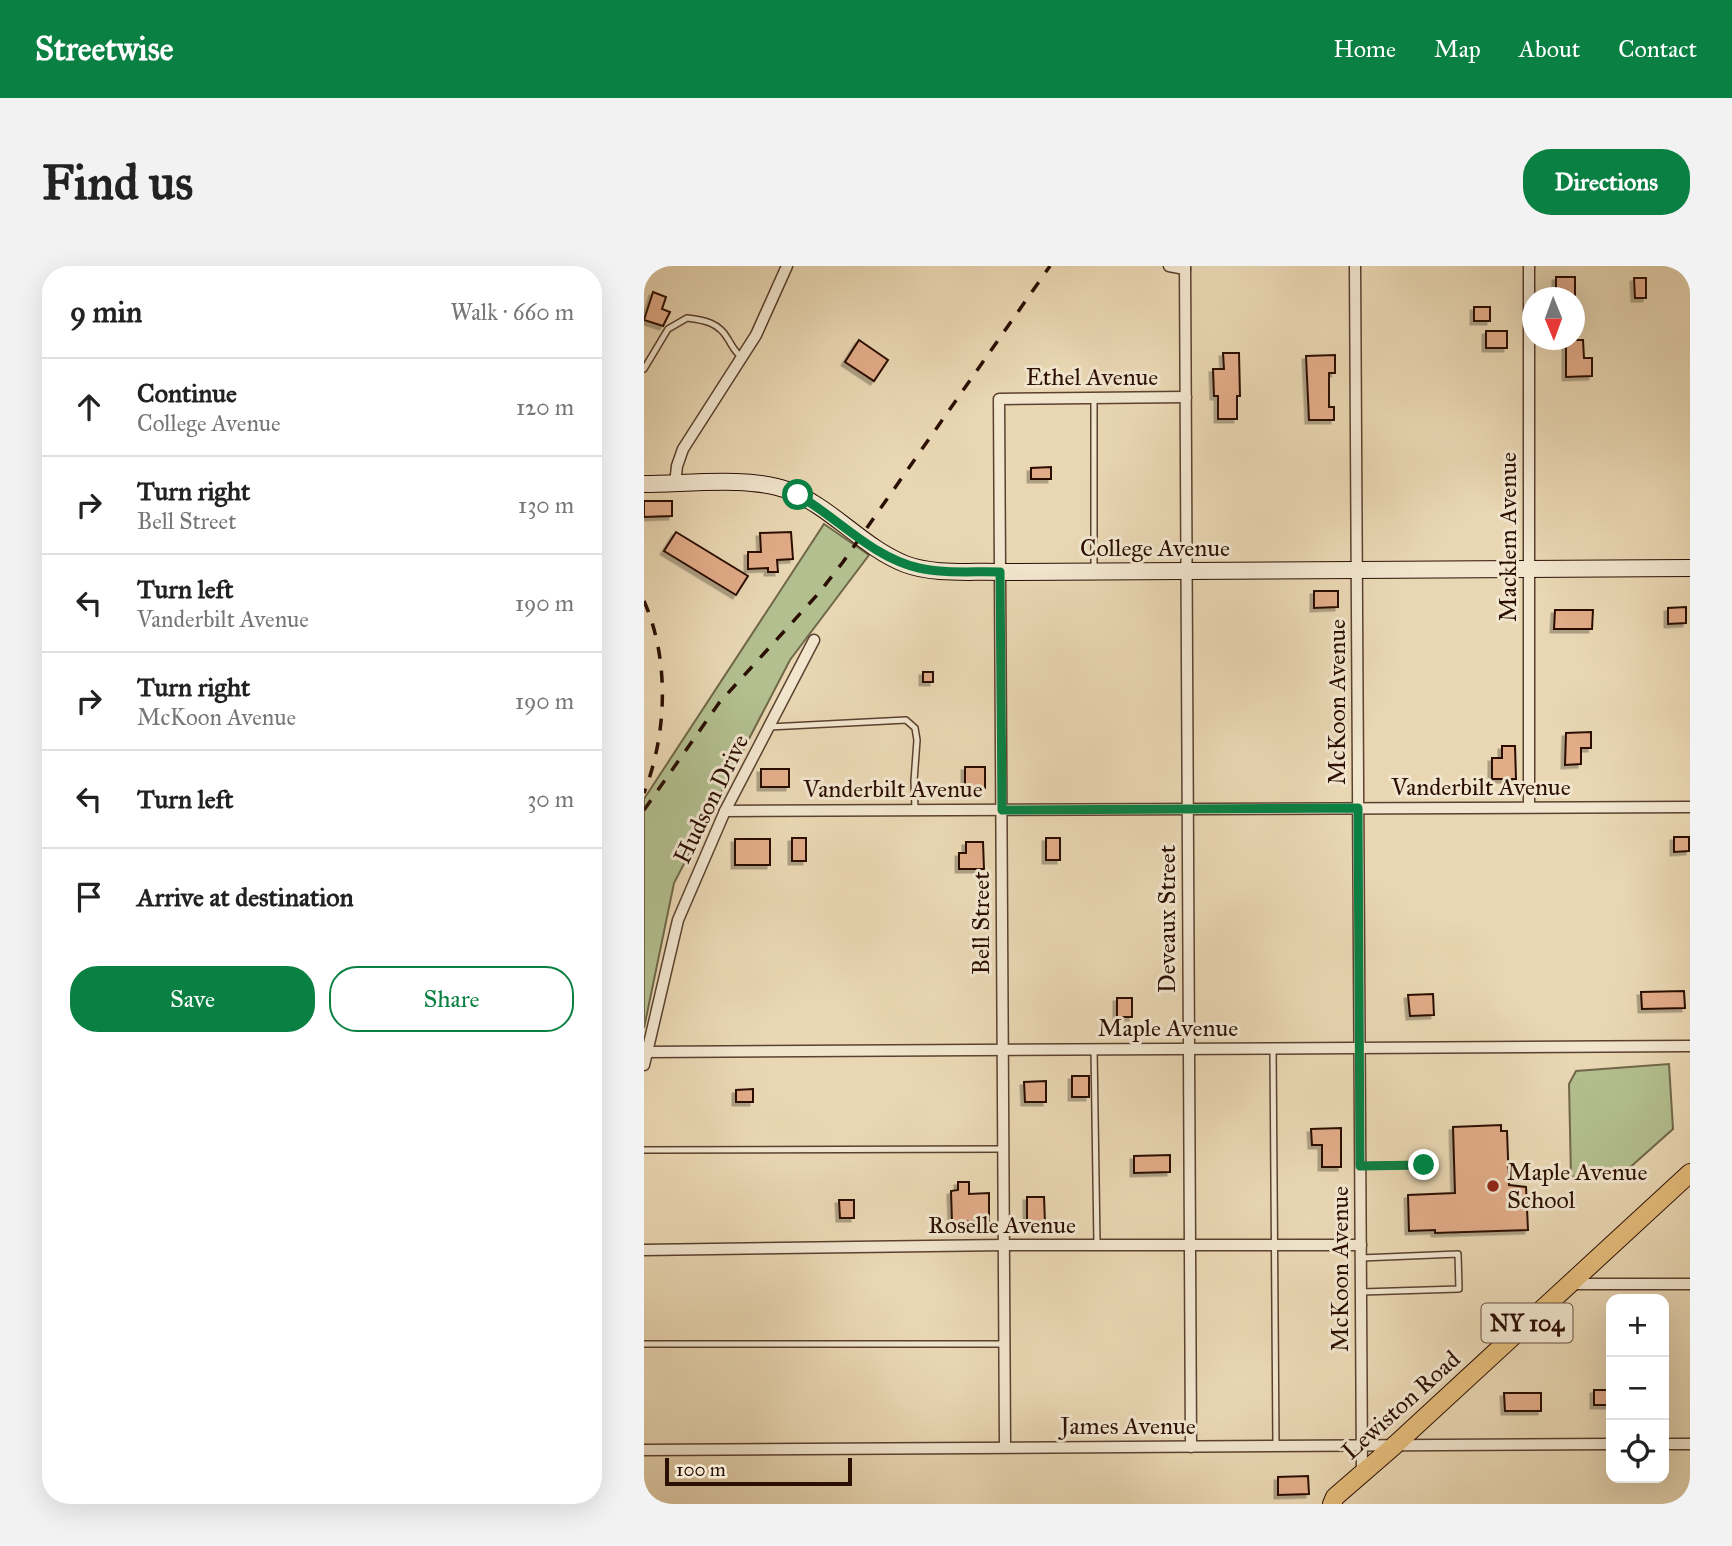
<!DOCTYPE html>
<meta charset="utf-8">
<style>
:root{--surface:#fff;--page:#f2f2f2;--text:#222;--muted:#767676;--line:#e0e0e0;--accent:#0b8043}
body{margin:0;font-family:"IM FELL Great Primer",serif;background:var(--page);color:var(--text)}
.controls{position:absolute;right:21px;bottom:21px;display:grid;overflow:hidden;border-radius:14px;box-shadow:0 7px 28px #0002}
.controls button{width:63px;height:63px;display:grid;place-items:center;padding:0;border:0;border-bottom:2px solid var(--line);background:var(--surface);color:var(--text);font:35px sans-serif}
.compass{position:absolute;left:878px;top:21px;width:63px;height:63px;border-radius:50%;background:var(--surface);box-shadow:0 7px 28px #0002;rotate:179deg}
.scale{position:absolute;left:21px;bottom:18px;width:187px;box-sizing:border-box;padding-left:7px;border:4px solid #2c0f03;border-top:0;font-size:19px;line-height:24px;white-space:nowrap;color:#2c0f03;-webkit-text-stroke:5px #f1e5ce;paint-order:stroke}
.stop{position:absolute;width:21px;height:21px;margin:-16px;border:5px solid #0b8043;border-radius:50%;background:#fff}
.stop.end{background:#0b8043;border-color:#fff;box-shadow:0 2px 7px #0008}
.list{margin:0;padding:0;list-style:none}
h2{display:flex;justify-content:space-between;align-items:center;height:91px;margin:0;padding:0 28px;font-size:30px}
h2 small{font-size:23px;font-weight:400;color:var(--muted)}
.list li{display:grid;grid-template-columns:46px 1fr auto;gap:21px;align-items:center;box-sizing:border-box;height:98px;padding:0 28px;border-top:2px solid var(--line)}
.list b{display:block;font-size:26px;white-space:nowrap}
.list p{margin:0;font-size:23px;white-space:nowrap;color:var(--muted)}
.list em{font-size:23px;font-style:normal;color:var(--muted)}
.actions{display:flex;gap:14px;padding:21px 28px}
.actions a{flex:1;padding:16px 0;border:2px solid var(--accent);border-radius:28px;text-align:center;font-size:24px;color:var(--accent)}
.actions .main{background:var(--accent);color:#fff}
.icon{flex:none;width:38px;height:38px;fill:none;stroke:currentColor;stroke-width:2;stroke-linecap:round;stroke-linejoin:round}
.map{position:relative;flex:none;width:1046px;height:1238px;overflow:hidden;border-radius:28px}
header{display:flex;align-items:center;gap:42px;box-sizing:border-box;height:98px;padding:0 35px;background:var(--accent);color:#fff}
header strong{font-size:33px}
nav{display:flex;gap:38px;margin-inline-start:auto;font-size:24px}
.intro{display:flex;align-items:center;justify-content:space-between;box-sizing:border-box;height:168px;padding:0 42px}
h1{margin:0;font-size:49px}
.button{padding:18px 32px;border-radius:28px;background:var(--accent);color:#fff;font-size:24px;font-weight:700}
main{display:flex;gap:42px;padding:0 42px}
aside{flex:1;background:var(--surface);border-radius:28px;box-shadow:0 7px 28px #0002}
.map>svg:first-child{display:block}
.green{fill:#b3bf8f;stroke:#706749;stroke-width:2}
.building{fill:#e2ac89;stroke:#2c0f03;stroke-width:2;filter:url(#shadow)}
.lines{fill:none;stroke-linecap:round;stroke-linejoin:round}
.lane-casing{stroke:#5b412f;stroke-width:8}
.street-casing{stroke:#5b412f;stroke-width:13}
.secondary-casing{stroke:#2c0f03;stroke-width:18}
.primary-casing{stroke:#2c0f03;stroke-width:20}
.lane{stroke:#f1e5ce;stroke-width:5}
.street{stroke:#f1e5ce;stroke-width:10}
.secondary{stroke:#f1e5ce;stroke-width:16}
.primary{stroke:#e4bc7a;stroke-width:18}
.rail{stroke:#2c0f03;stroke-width:3.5;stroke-dasharray:12 12;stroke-linecap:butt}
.route{stroke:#0b8043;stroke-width:9}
.poi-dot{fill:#8f2418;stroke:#f1e5ce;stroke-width:2.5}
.labels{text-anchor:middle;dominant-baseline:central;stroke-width:6;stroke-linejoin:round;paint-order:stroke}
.shield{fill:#f1e5ce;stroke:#674f40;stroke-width:2}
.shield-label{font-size:23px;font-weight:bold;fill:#2c0f03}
.street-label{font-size:24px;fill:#2c0f03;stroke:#f1e5ce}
.poi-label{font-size:24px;fill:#2c0f03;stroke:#f1e5ce;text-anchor:start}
</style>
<header>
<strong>Streetwise</strong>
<nav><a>Home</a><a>Map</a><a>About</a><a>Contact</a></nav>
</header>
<div class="intro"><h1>Find us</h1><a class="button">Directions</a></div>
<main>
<aside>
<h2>9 min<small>Walk · 660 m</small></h2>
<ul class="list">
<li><svg class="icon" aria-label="ahead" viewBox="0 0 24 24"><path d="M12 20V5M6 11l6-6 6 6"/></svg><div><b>Continue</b><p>College Avenue</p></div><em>120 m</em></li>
<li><svg class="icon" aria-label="right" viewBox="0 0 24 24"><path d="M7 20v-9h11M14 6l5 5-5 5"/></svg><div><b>Turn right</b><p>Bell Street</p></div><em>130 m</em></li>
<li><svg class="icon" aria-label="left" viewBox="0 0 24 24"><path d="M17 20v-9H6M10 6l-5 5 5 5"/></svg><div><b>Turn left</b><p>Vanderbilt Avenue</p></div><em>190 m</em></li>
<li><svg class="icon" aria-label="right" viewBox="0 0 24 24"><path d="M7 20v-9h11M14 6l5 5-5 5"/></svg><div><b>Turn right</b><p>McKoon Avenue</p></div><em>190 m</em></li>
<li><svg class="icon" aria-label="left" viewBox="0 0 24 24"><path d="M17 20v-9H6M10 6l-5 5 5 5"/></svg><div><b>Turn left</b></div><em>30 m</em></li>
<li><svg class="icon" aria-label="arrive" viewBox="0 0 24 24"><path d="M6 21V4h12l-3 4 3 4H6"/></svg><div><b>Arrive at destination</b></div></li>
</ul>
<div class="actions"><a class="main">Save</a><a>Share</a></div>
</aside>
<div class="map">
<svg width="1046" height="1238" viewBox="0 0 1046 1238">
<defs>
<filter id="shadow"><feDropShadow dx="-3.5" dy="3.5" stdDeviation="0" flood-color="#0004"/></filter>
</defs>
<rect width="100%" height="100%" fill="#e9d7b3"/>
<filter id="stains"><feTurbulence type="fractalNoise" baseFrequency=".00286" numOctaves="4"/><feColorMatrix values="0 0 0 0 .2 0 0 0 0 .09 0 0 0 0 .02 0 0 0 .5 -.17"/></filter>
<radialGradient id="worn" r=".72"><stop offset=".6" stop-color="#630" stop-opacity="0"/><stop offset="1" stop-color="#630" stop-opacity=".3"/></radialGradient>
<g class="green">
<polygon points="180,258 225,289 146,394 30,617 0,762 0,533"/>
<polygon points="1025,798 1029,863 983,904 927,911 925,818 932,805"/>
</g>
<g class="building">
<rect x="912" y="11" width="19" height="21"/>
<polygon points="990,12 1002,12 1002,32 991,32"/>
<polygon points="9,26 22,31 18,43 26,46 19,60 0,54"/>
<rect x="830" y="41" width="16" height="14"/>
<rect x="842" y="65" width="21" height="17"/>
<polygon points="215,74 244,94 230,115 201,96"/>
<polygon points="922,74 939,74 940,92 948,92 948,110 922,111"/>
<polygon points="579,87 595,87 596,130 593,130 593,153 574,153 574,130 570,130 569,103 580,103"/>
<polygon points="691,89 691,107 685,107 685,141 690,141 690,154 665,154 662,90"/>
<polygon points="407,201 407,213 387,213 387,202"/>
<polygon points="0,235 28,235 28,250 0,251"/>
<polygon points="32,266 104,310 92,329 20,285"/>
<polygon points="147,266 149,293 133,294 134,306 124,306 124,302 104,303 104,286 117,286 116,267"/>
<polygon points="670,325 694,325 694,341 670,342"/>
<polygon points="1042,341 1042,357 1024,358 1024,342"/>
<polygon points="911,344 949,344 948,363 910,363"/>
<rect x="279" y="406" width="10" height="10"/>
<polygon points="947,466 947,482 937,482 937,498 921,499 922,467"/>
<polygon points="858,480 871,480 872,513 848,513 848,492 858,492"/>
<polygon points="321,501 341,501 341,522 321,523"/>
<rect x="117" y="503" width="28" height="18"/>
<polygon points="1030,571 1045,571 1045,585 1030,586"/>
<rect x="148" y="572" width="14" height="23"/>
<rect x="402" y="572" width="14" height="22"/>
<rect x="91" y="573" width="35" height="26"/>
<polygon points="322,576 339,576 340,603 315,603 315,587 322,587"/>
<polygon points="1040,725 1041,742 998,743 997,726"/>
<polygon points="789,728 790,749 766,750 764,729"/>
<rect x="473" y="732" width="15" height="19"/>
<rect x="428" y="810" width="17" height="21"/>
<polygon points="402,815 402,836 381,836 380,816"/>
<polygon points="109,823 109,836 92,836 92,824"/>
<polygon points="857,859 857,865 863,865 865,919 882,921 884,964 791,967 791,964 765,965 764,929 811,927 809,861"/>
<polygon points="697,862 697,901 678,901 678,879 668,879 667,863"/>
<polygon points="526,889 526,906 490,907 490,890"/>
<polygon points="314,916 325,916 325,928 345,927 345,955 308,956 307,925 314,924"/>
<polygon points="383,931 400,931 401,957 383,958"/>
<polygon points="195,934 210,934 210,952 196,952"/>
<rect x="950" y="1124" width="17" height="15"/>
<polygon points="860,1127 897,1127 897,1145 861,1145"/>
<polygon points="664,1210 665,1228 634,1229 634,1211"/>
</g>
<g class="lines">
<g class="lane-casing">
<g id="lane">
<path d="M0 103 24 63 43 52C61 54 75 57 84 73 89 81 91 87 99 92"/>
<polyline points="450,304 450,132"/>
<polyline points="125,461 262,454 271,462 273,474 270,515 271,543"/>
<polyline points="629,782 632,1180"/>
<polyline points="450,783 453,979"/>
<polyline points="0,884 359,883"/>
<polyline points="716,900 780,899"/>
<polyline points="717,992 814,988 815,1023 717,1026"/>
<polyline points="0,1078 360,1078"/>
</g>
</g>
<g class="street-casing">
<g id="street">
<polyline points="525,0 541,3"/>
<polyline points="541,0 547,1181"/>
<polyline points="711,0 718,1207"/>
<polyline points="885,0 885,541"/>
<polyline points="31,218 33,200 39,183 112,69 143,0"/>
<polyline points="81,545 1046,541"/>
<polyline points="2,786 1046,780"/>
<polyline points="0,799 34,654 81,545 170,374"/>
<polyline points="0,984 360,979 717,979"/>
<polyline points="926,1018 1046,1018"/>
<polyline points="1020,1178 1046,1178"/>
<polyline points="361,1181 355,133 542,131"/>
<polyline points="0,1184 967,1178"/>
<polyline points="0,1235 0,1238"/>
</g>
</g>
<g class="secondary-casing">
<path id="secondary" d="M0 218C42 218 105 210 143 224 187 240 218 281 261 298 290 309 325 305 356 306L1046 302"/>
</g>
<g class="primary-casing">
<polyline id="primary" points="688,1238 691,1231 751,1179 1046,907"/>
</g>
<use href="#lane" class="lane"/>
<use href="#street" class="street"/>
<use href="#secondary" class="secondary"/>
<use href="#primary" class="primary"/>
<g class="rail">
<path d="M0 335C26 394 23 468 0 527"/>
<polyline points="0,544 75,437 174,328 199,296 406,0"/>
</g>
</g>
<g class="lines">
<path class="route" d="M154 229C194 252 229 292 275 302 301 308 330 305 356 306L358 544 714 542 716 900 780 899"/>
</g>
<circle class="poi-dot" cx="849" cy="920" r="7"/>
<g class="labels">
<rect class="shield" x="837.5" y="1037.5" width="91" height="39" rx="5"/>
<g class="shield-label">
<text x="883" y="1057">NY 104</text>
</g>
<g class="street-label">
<text x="448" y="111">Ethel Avenue</text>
<text transform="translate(864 271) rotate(-90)">Macklem Avenue</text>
<text x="511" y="282">College Avenue</text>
<text transform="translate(693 436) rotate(-90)">McKoon Avenue</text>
<text x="837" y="521">Vanderbilt Avenue</text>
<text x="249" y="523">Vanderbilt Avenue</text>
<text transform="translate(67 533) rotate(-64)">Hudson Drive</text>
<text transform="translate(523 653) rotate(-90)">Deveaux Street</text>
<text transform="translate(337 657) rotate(-90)">Bell Street</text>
<text x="524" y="762">Maple Avenue</text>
<text x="358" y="959">Roselle Avenue</text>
<text transform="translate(696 1003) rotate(-90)">McKoon Avenue</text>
<text transform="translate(757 1139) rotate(-42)">Lewiston Road</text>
<text x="484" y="1160">James Avenue</text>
</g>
<g class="poi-label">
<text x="863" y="906">Maple Avenue<tspan x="863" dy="28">School</tspan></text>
</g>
</g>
<rect width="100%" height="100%" filter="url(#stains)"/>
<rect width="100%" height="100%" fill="url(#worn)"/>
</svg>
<div class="controls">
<button>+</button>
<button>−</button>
<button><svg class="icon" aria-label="locate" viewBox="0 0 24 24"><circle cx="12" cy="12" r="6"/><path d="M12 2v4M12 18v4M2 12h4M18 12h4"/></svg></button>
</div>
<svg class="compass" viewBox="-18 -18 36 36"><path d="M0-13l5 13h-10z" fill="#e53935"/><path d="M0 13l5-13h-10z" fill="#767676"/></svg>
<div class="scale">100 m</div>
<div class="stop" style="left:154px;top:229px"></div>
<div class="stop end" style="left:780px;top:899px"></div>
</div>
</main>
